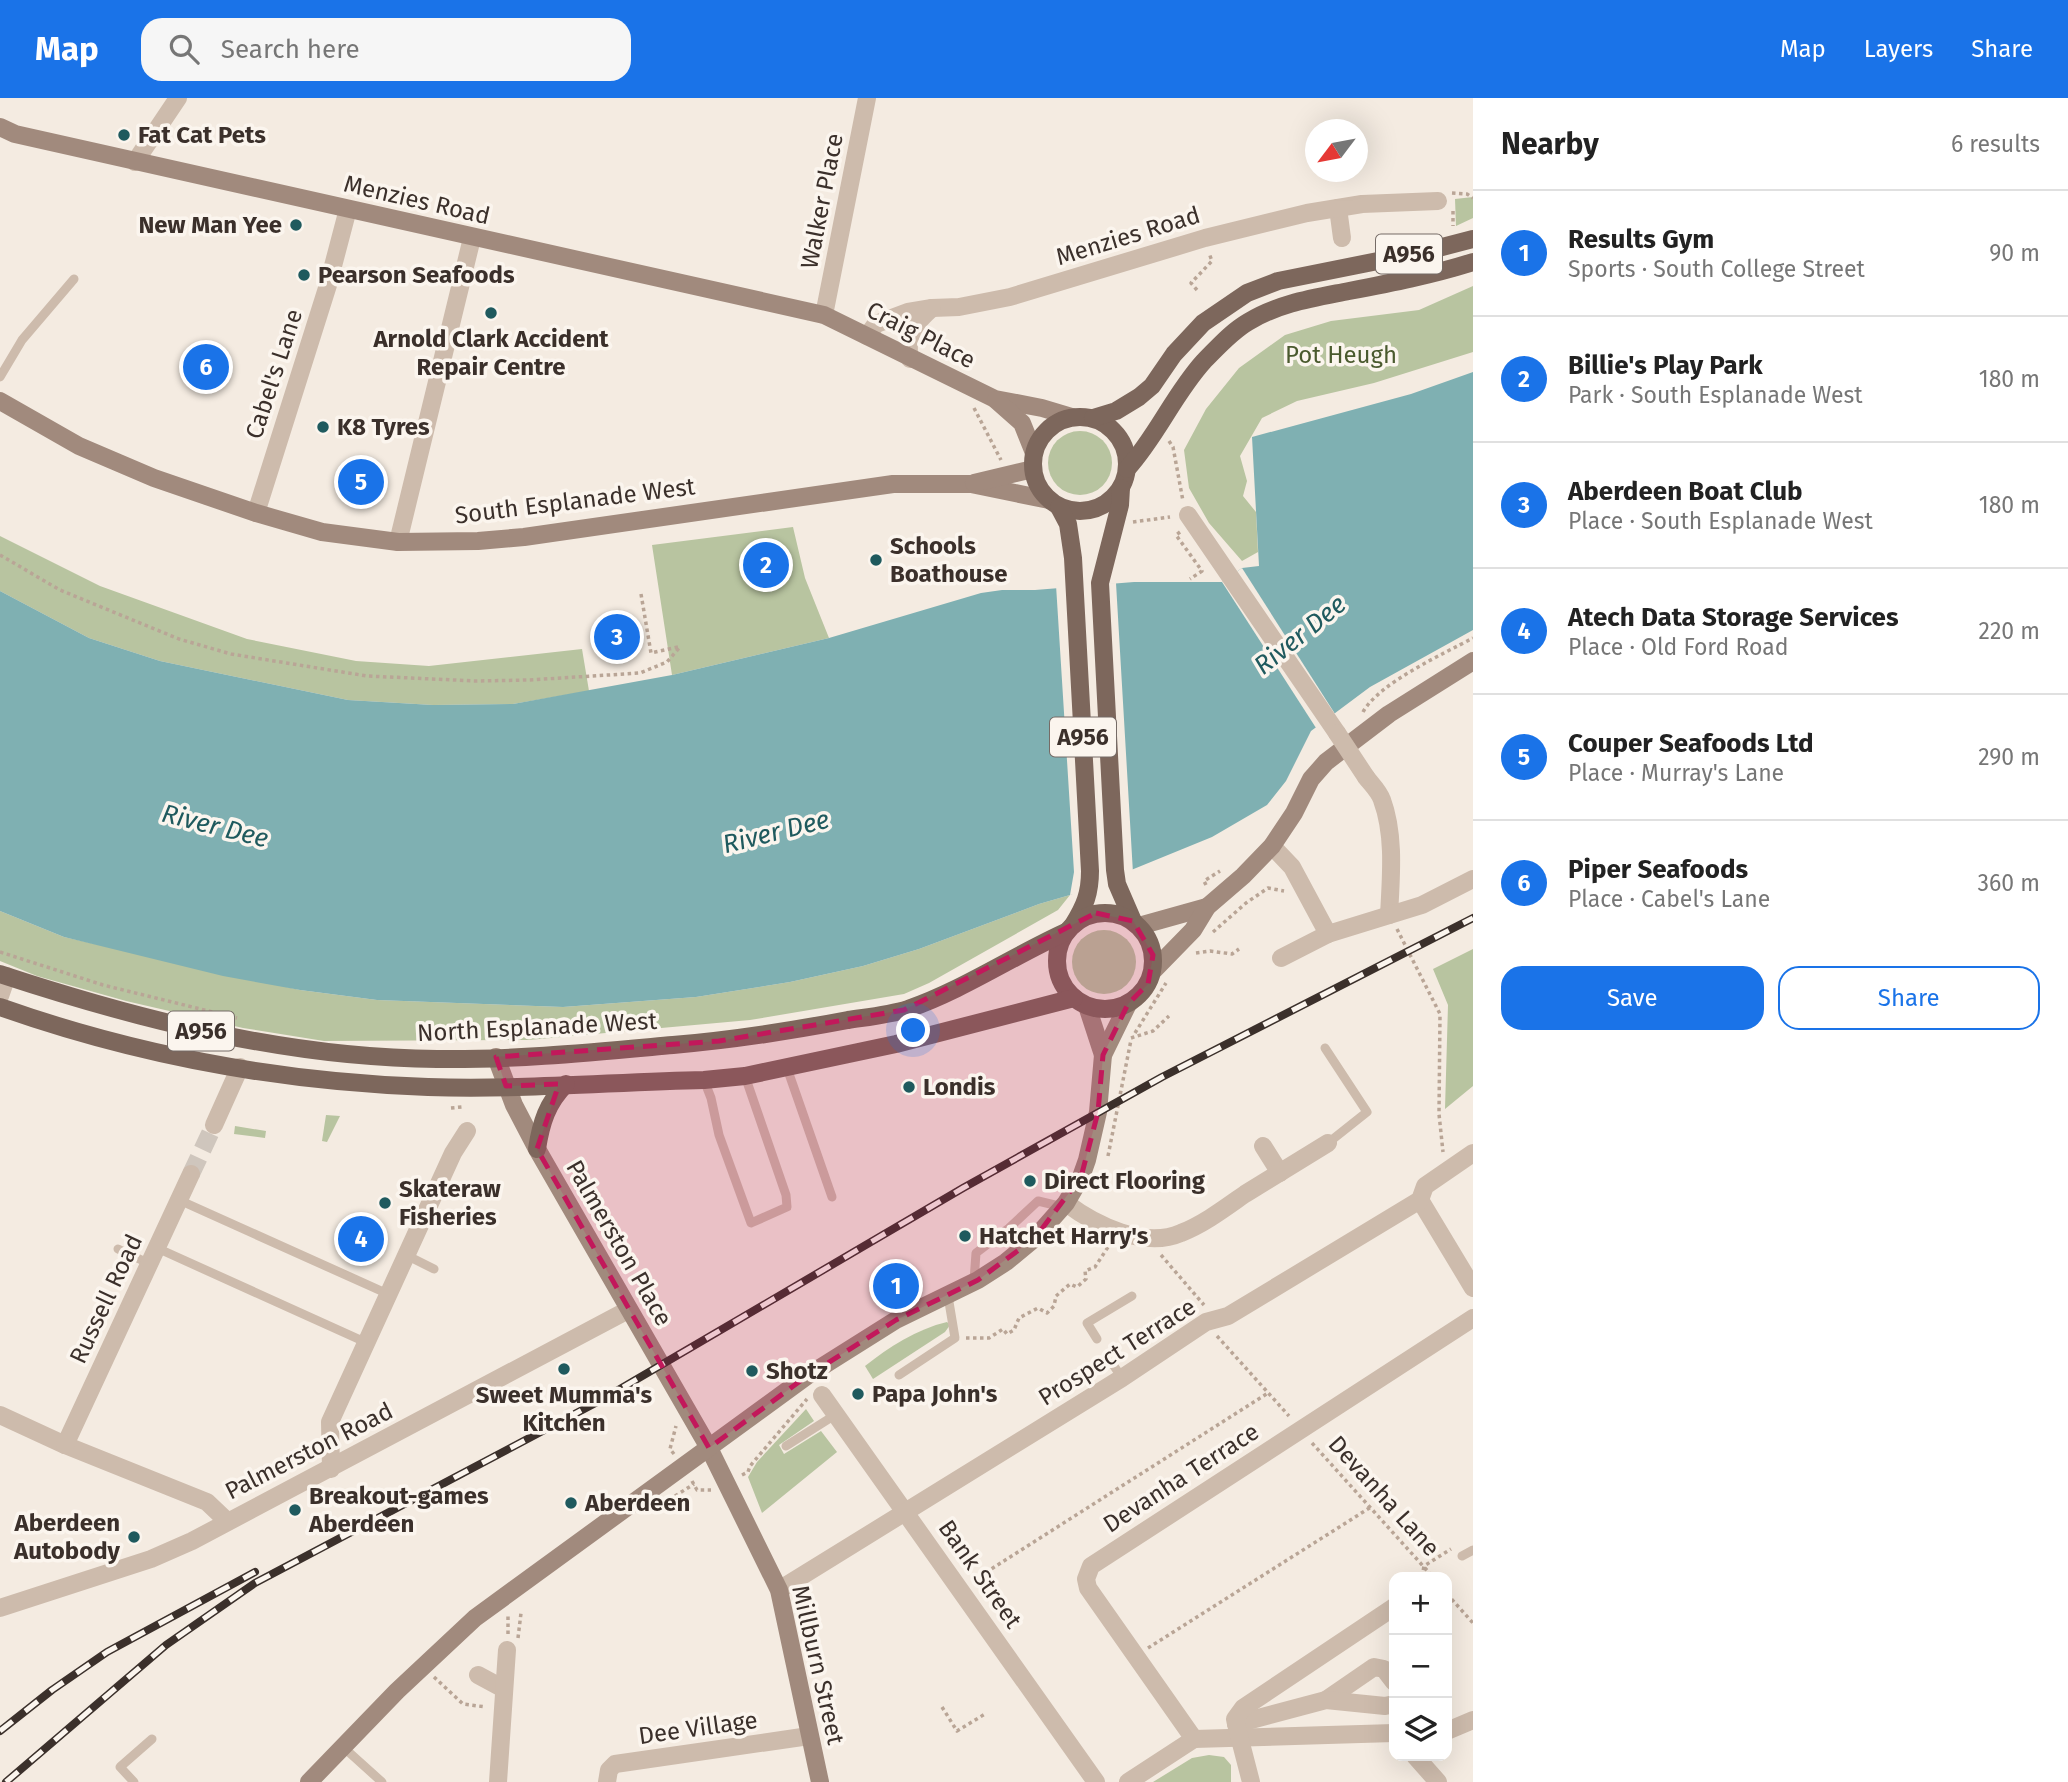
<!DOCTYPE html>
<meta charset="utf-8">
<style>
:root{--surface:#fff;--page:#f6f6f6;--text:#222;--muted:#767676;--line:#e0e0e0;--accent:#1a73e8}
body{margin:0;font-family:"Fira Sans",sans-serif;background:var(--page);color:var(--text)}
.controls{position:absolute;right:21px;bottom:21px;display:grid;overflow:hidden;border-radius:14px;box-shadow:0 7px 28px #0002}
.controls button{width:63px;height:63px;display:grid;place-items:center;padding:0;border:0;border-bottom:2px solid var(--line);background:var(--surface);color:var(--text);font:35px sans-serif}
.compass{position:absolute;left:1305px;top:21px;width:63px;height:63px;border-radius:50%;background:var(--surface);box-shadow:0 7px 28px #0002;rotate:238deg}
.you{position:absolute;left:914px;top:933px;width:24px;height:24px;margin:-18px;border:5px solid #fff;border-radius:50%;background:#1a73e8;box-shadow:0 0 0 10px #1a73e833}
.badge{display:grid;place-items:center;width:46px;height:46px;border-radius:50%;background:var(--accent);color:#fff;font-size:23px;font-weight:700}
.pin{position:absolute;translate:-50% -50%;border:4px solid #fff;box-shadow:0 2px 7px #0006}
.list{margin:0;padding:0;list-style:none}
h2{display:flex;justify-content:space-between;align-items:center;height:91px;margin:0;padding:0 28px;font-size:30px}
h2 small{font-size:23px;font-weight:400;color:var(--muted)}
.list li{display:grid;grid-template-columns:46px 1fr auto;gap:21px;align-items:center;box-sizing:border-box;height:126px;padding:0 28px;border-top:2px solid var(--line)}
.list b{display:block;font-size:26px;white-space:nowrap}
.list p{margin:0;font-size:23px;white-space:nowrap;color:var(--muted)}
.list em{font-size:23px;font-style:normal;color:var(--muted)}
.actions{display:flex;gap:14px;padding:21px 28px}
.actions a{flex:1;padding:16px 0;border:2px solid var(--accent);border-radius:21px;text-align:center;font-size:24px;color:var(--accent)}
.actions .main{background:var(--accent);color:#fff}
.icon{flex:none;width:38px;height:38px;fill:none;stroke:currentColor;stroke-width:2;stroke-linecap:round;stroke-linejoin:round}
.map{position:relative;flex:none;width:1473px;height:1684px;overflow:hidden}
header{display:flex;align-items:center;gap:42px;box-sizing:border-box;height:98px;padding:0 35px;background:var(--accent);color:#fff}
header strong{font-size:33px}
nav{display:flex;gap:38px;margin-inline-start:auto;font-size:24px}
.search{width:490px;height:63px;background:var(--page);display:flex;align-items:center;gap:18px;box-sizing:border-box;padding:0 24px;border-radius:21px;color:var(--muted);font-size:26px}
main{display:flex}
aside{flex:1;background:var(--surface)}
.map>svg:first-child{display:block}
.green{fill:#b8c4a0}
.water{fill:#7fb0b2}
.pier{fill:#f4ebe1}
.lines{fill:none;stroke-linecap:round;stroke-linejoin:round}
.street-tunnel{stroke:#cfc6bd;stroke-width:18;stroke-dasharray:18 9;stroke-linecap:butt}
.path{stroke:#b9a596;stroke-width:3.5;stroke-dasharray:3.5 3.5;stroke-linecap:butt}
.lane{stroke:#cdbbac;stroke-width:9}
.street{stroke:#cdbbac;stroke-width:18}
.secondary{stroke:#a18a7d;stroke-width:18}
.primary{stroke:#7d675c;stroke-width:18}
.rail-casing{stroke:#3b302b;stroke-width:8}
.rail{stroke:#fbf5ee;stroke-width:5;stroke-dasharray:16;stroke-linecap:butt}
.street-bridge{stroke:#cdbbac;stroke-width:18}
.marked{fill:#c2185b;fill-opacity:0.2;stroke:#c2185b;stroke-width:5;stroke-dasharray:14 9;stroke-linejoin:round}
.poi-dot{fill:#1f5a5e;stroke:#fbf5ee;stroke-width:2.5}
.labels{text-anchor:middle;dominant-baseline:central;stroke-width:7;stroke-linejoin:round;paint-order:stroke}
.shield{fill:#fbf5ee;stroke:#756b66;stroke-width:2}
.shield-label{font-size:23px;font-weight:bold;fill:#3b302b}
.poi-label{font-size:24px;font-weight:bold;fill:#3b302b;stroke:#fbf5ee;text-anchor:start}
.street-label{font-size:24px;fill:#3b302b;stroke:#fbf5ee}
.park-label{font-size:24px;fill:#4a5a2e;stroke:#fbf5ee}
.water-label{font-size:26px;font-style:italic;fill:#1f5a5e;stroke:#fbf5ee}
</style>
<header>
<strong>Map</strong>
<div class="search"><svg class="icon" aria-label="search" viewBox="0 0 24 24"><circle cx="10" cy="10" r="6"/><path d="M15 15l6 6"/></svg>Search here</div>
<nav><a>Map</a><a>Layers</a><a>Share</a></nav>
</header>
<main>
<div class="map">
<svg width="1473" height="1684" viewBox="0 0 1473 1684">
<rect width="100%" height="100%" fill="#f4ebe1"/>
<g class="green">
<polygon points="1473,99 1473,120 1456,128 1455,101"/>
<polygon points="1473,188 1473,254 1374,285 1297,303 1262,320 1240,358 1247,383 1243,398 1256,414 1258,454 1242,463 1209,425 1189,390 1184,352 1206,311 1239,270 1285,237 1331,223 1419,212"/>
<circle cx="1080" cy="365" r="32"/>
<polygon points="793,429 805,480 829,540 672,577 652,447"/>
<polygon points="0,438 100,488 247,541 356,563 429,568 582,551 589,593 513,606 433,607 348,602 160,563 89,540 0,493"/>
<polygon points="1070,797 1058,812 929,885 904,896 750,922 528,942 324,943 243,930 126,903 37,878 0,863 0,813 64,839 300,892 377,902 563,909 696,899 790,884 863,868 919,851 1039,806"/>
<circle cx="1104" cy="864" r="32"/>
<polygon points="1473,851 1473,988 1445,1011 1448,907 1433,871"/>
<polygon points="326,1017 340,1018 327,1044 322,1043"/>
<polygon points="235,1028 266,1033 265,1040 234,1036"/>
<path d="M947 1224 950 1227 945 1234 873 1281 865 1268C889 1249 917 1231 947 1224Z"/>
<polygon points="806,1311 814,1323 779,1347 784,1356 821,1333 837,1354 762,1415 748,1379 757,1364"/>
<polygon points="1209,1657 1224,1659 1231,1667 1231,1684 1153,1684 1192,1660"/>
</g>
<polygon class="water" points="1473,274 1473,532 1370,589 1311,633 1286,683 1267,707 1212,739 1070,797 1039,806 919,851 863,868 790,884 696,899 563,909 377,902 300,892 223,878 64,839 0,813 0,493 89,540 160,563 348,602 433,607 513,606 672,577 829,540 981,495 1002,492 1035,492 1134,484 1222,484 1242,470 1259,468 1252,339 1411,296"/>
<g class="pier">
<polygon points="1242,470 1337,619 1318,633 1222,484"/>
<polygon points="1116,485 1133,775 1092,792 1070,797 1074,774 1056,487"/>
</g>
<g class="lines">
<polyline class="street-tunnel" points="191,1076 214,1027"/>
<g class="path">
<polyline points="1452,95 1467,96 1473,100"/>
<polyline points="1453,113 1453,128"/>
<polyline points="1197,192 1191,185 1212,163 1209,155"/>
<polyline points="974,310 1001,362"/>
<polyline points="1169,343 1173,349 1183,403"/>
<polyline points="1133,424 1170,419"/>
<polyline points="1180,434 1176,437 1202,473 1190,481"/>
<polyline points="0,457 60,492 179,541 231,556 367,578 476,583 529,582 640,575 667,564 680,549"/>
<polyline points="641,496 651,555 678,549"/>
<path d="M1363 614C1379 585 1443 556 1473 540"/>
<polyline points="1206,787 1204,783 1220,773"/>
<polyline points="1397,831 1440,916 1439,1016 1443,1054"/>
<polyline points="1213,834 1246,805 1268,790 1284,793"/>
<polyline points="0,854 103,887 237,920"/>
<polyline points="1196,855 1210,853 1232,856 1239,851"/>
<polyline points="1135,935 1166,885"/>
<polyline points="1131,940 1153,933 1169,918"/>
<polyline points="451,1010 462,1009"/>
<polyline points="1108,1058 1131,942"/>
<polyline points="1161,1157 1204,1207"/>
<polyline points="1217,1238 1289,1318"/>
<polyline points="966,1240 989,1240 1003,1231 1007,1236 1014,1232 1019,1220 1038,1210 1047,1215 1054,1208 1056,1198 1070,1186 1077,1189 1086,1181 1085,1173 1095,1169 1110,1146"/>
<polyline points="1312,1345 1433,1479"/>
<polyline points="674,1356 670,1351 676,1328"/>
<polyline points="742,1377 748,1374 750,1368 807,1301"/>
<polyline points="692,1383 697,1392 711,1392"/>
<polyline points="675,1398 694,1386"/>
<polyline points="1422,1479 1424,1468 1451,1451"/>
<polyline points="974,1482 1268,1295"/>
<polyline points="1447,1496 1473,1525"/>
<polyline points="508,1536 508,1516"/>
<polyline points="518,1540 521,1515"/>
<polyline points="1148,1550 1371,1409"/>
<polyline points="434,1579 463,1606 486,1609"/>
<polyline points="942,1609 957,1633 985,1616"/>
</g>
<g class="lane">
<polyline points="0,279 22,242 74,181"/>
<polyline points="1325,950 1367,1014 1328,1045"/>
<polyline points="787,970 832,1099"/>
<polyline points="704,982 711,1000 719,1037 751,1125 787,1109 786,1097 745,978"/>
<polyline points="179,1102 388,1196"/>
<polyline points="157,1150 365,1244"/>
<polyline points="118,1151 150,1166"/>
<polyline points="406,1157 434,1171"/>
<polyline points="974,1183 976,1155 1009,1130 1038,1103 1063,1109"/>
<polyline points="1097,1241 1087,1225 1132,1198"/>
<polyline points="1112,1265 1122,1280"/>
<polyline points="899,1277 955,1240 948,1198"/>
<polyline points="786,1348 835,1317"/>
<polyline points="1462,1458 1473,1452"/>
<polyline points="342,1648 382,1684"/>
<polyline points="134,1684 120,1669 152,1641"/>
</g>
<g class="street">
<polyline points="135,64 178,0"/>
<polyline points="1338,110 1342,140"/>
<polyline points="824,217 867,0"/>
<polyline points="867,238 876,226 908,214 932,210 959,209 1010,199 1205,140 1307,115 1362,106 1438,103"/>
<path d="M910 261C905 237 915 225 932 210"/>
<polyline points="256,415 328,187 348,111"/>
<polyline points="1188,417 1337,635"/>
<polyline points="398,444 472,140"/>
<path d="M1366 679C1371 686 1379 693 1382 702 1395 737 1391 779 1389 817"/>
<polyline points="1272,748 1292,769 1328,836"/>
<polyline points="1281,860 1328,836 1422,807 1473,781"/>
<polyline points="0,898 7,878"/>
<polyline points="214,1027 240,969"/>
<polyline points="1263,1048 1280,1075"/>
<polyline points="1420,1102 1473,1190"/>
<path d="M1066 1105C1095 1127 1144 1151 1181 1135 1204 1126 1225 1110 1245 1096 1273 1079 1300 1062 1328 1045"/>
<polyline points="822,1297 1096,1684"/>
<polyline points="0,1317 65,1347 207,1404 227,1423"/>
<polyline points="65,1347 191,1076"/>
<polyline points="331,1371 330,1324 453,1055 467,1033"/>
<polyline points="779,1492 1122,1280 1206,1224 1228,1218 1420,1102 1425,1088 1473,1055"/>
<polyline points="0,1510 151,1461 192,1443 628,1212"/>
<polyline points="478,1577 504,1591"/>
<polyline points="1326,1602 1374,1569 1384,1571 1394,1584"/>
<polyline points="1236,1626 1326,1602 1385,1608 1394,1606"/>
<polyline points="1447,1633 1473,1622"/>
<polyline points="1194,1641 1088,1490 1086,1481 1091,1468 1473,1220"/>
<polyline points="1194,1641 1394,1635"/>
<polyline points="1415,1658 1438,1684"/>
<polyline points="498,1684 507,1552"/>
<polyline points="607,1684 609,1672 615,1666 809,1638"/>
<polyline points="1128,1684 1194,1641"/>
<polyline points="1251,1684 1236,1626 1235,1621 1243,1610 1394,1509"/>
</g>
<g class="secondary">
<polyline points="0,29 15,36 824,217 995,301 1042,310 1072,319"/>
<polyline points="996,302 1022,325 1034,355"/>
<polyline points="0,303 79,348 154,380 256,415 322,434 398,444 478,443 524,439 893,386 971,386 1049,402"/>
<polyline points="974,385 1033,371"/>
<polyline points="1139,828 1207,809"/>
<polyline points="1153,873 1193,832 1207,809 1243,778 1272,748 1294,715 1311,681 1326,664 1389,616 1473,563"/>
<polyline points="1087,908 1103,957"/>
<polyline points="496,959 514,1007 537,1051 709,1350 779,1492 820,1684"/>
<polyline points="309,1684 397,1593 475,1520 807,1278 896,1222 978,1182 1006,1164 1035,1140 1066,1105 1081,1079 1087,1062 1098,1014 1103,957 1128,906"/>
</g>
<g class="primary">
<circle cx="1080" cy="366" r="47"/>
<polyline points="1093,320 1116,313 1139,299 1152,288 1174,256 1203,225 1247,195 1278,183 1423,154 1473,141"/>
<path d="M1127 371C1157 338 1174 296 1204 263 1218 249 1231 234 1248 224 1279 205 1314 200 1349 193 1391 185 1432 177 1473 164"/>
<polyline points="1121,390 1120,407 1100,485 1115,772 1117,786 1133,823"/>
<path d="M1059 409 1068 426 1073 460 1090 773C1090 795 1085 808 1073 827"/>
<circle cx="1105" cy="863" r="48"/>
<path d="M0 876C140 922 288 960 437 961 516 962 595 954 673 947 732 942 790 933 848 922 868 919 889 917 908 911 963 892 1013 858 1066 834"/>
<path d="M0 909C136 957 283 984 428 989 520 992 613 984 704 982L745 978 896 946 1074 900"/>
<path d="M537 1051C541 1025 547 1005 566 986"/>
</g>
<g class="rail-casing">
<g id="rail">
<polyline points="0,1633 52,1592 107,1554 255,1474"/>
<polyline points="6,1684 166,1547 255,1485 603,1301 963,1090 1162,979 1473,820"/>
</g>
</g>
<use href="#rail" class="rail"/>
<polyline class="street-bridge" points="1337,635 1366,679"/>
</g>
<path class="marked" d="M1096 815 1133 823 1153 857 1148 886 1128 906 1103 957 1098 1014 1081 1079 1035 1140 978 1182 896 1222 807 1278 709 1350 537 1051 559 986 506 988 496 959 719 943 904 912Z"/>
<g class="poi-dot">
<circle cx="124" cy="37" r="7"/>
<circle cx="296" cy="127" r="7"/>
<circle cx="304" cy="177" r="7"/>
<circle cx="491" cy="215" r="7"/>
<circle cx="323" cy="329" r="7"/>
<circle cx="876" cy="462" r="7"/>
<circle cx="909" cy="989" r="7"/>
<circle cx="1030" cy="1083" r="7"/>
<circle cx="385" cy="1105" r="7"/>
<circle cx="965" cy="1138" r="7"/>
<circle cx="564" cy="1271" r="7"/>
<circle cx="752" cy="1273" r="7"/>
<circle cx="858" cy="1296" r="7"/>
<circle cx="571" cy="1405" r="7"/>
<circle cx="295" cy="1412" r="7"/>
<circle cx="134" cy="1439" r="7"/>
</g>
<g class="labels">
<g class="shield">
<rect x="1376" y="136.5" width="66" height="39" rx="5"/>
<rect x="1050" y="619.5" width="66" height="39" rx="5"/>
<rect x="168" y="913.5" width="66" height="39" rx="5"/>
</g>
<g class="shield-label">
<text x="1409" y="156">A956</text>
<text x="1083" y="639">A956</text>
<text x="201" y="933">A956</text>
</g>
<g class="poi-label">
<text x="138" y="37">Fat Cat Pets</text>
<text x="282" y="127" text-anchor="end">New Man Yee</text>
<text x="318" y="177">Pearson Seafoods</text>
<text x="491" y="241" text-anchor="middle">Arnold Clark Accident<tspan x="491" dy="28">Repair Centre</tspan></text>
<text x="337" y="329">K8 Tyres</text>
<text x="890" y="448">Schools<tspan x="890" dy="28">Boathouse</tspan></text>
<text x="923" y="989">Londis</text>
<text x="1044" y="1083">Direct Flooring</text>
<text x="399" y="1091">Skateraw<tspan x="399" dy="28">Fisheries</tspan></text>
<text x="979" y="1138">Hatchet Harry's</text>
<text x="766" y="1273">Shotz</text>
<text x="872" y="1296">Papa John's</text>
<text x="564" y="1297" text-anchor="middle">Sweet Mumma's<tspan x="564" dy="28">Kitchen</tspan></text>
<text x="309" y="1398">Breakout-games<tspan x="309" dy="28">Aberdeen</tspan></text>
<text x="585" y="1405">Aberdeen</text>
<text x="120" y="1425" text-anchor="end">Aberdeen<tspan x="120" dy="28">Autobody</tspan></text>
</g>
<g class="street-label">
<text transform="translate(417 102) rotate(13)">Menzies Road</text>
<text transform="translate(822 103) rotate(-79)">Walker Place</text>
<text transform="translate(1128 138) rotate(-17)">Menzies Road</text>
<text transform="translate(921 237) rotate(27)">Craig Place</text>
<text transform="translate(274 276) rotate(-72)">Cabel's Lane</text>
<text transform="translate(575 403) rotate(-7)">South Esplanade West</text>
<text transform="translate(537 929) rotate(-3)">North Esplanade West</text>
<text transform="translate(619 1145) rotate(60)">Palmerston Place</text>
<text transform="translate(106 1201) rotate(-65)">Russell Road</text>
<text transform="translate(1117 1254) rotate(-32)">Prospect Terrace</text>
<text transform="translate(309 1353) rotate(-27)">Palmerston Road</text>
<text transform="translate(1181 1380) rotate(-33)">Devanha Terrace</text>
<text transform="translate(1384 1398) rotate(48)">Devanha Lane</text>
<text transform="translate(980 1476) rotate(55)">Bank Street</text>
<text transform="translate(818 1567) rotate(77)">Millburn Street</text>
<text transform="translate(698 1630) rotate(-8)">Dee Village</text>
</g>
<g class="park-label">
<text x="1341" y="257">Pot Heugh</text>
</g>
<g class="water-label">
<text transform="translate(1300 537) rotate(-39)">River Dee</text>
<text transform="translate(215 728) rotate(14)">River Dee</text>
<text transform="translate(776 734) rotate(-14)">River Dee</text>
</g>
</g>
</svg>
<div class="controls">
<button>+</button>
<button>−</button>
<button><svg class="icon" aria-label="layers" viewBox="0 0 24 24"><path d="M12 4l9 5-9 5-9-5zM3 14l9 5 9-5"/></svg></button>
</div>
<svg class="compass" viewBox="-18 -18 36 36"><path d="M0-13l5 13h-10z" fill="#e53935"/><path d="M0 13l5-13h-10z" fill="#767676"/></svg>
<div class="you"></div>
<div class="pin badge" style="left:896px;top:1188px">1</div>
<div class="pin badge" style="left:766px;top:467px">2</div>
<div class="pin badge" style="left:617px;top:539px">3</div>
<div class="pin badge" style="left:361px;top:1141px">4</div>
<div class="pin badge" style="left:361px;top:384px">5</div>
<div class="pin badge" style="left:206px;top:269px">6</div>
</div>
<aside>
<h2>Nearby<small>6 results</small></h2>
<ul class="list">
<li><span class="badge">1</span><div><b>Results Gym</b><p>Sports · South College Street</p></div><em>90 m</em></li>
<li><span class="badge">2</span><div><b>Billie's Play Park</b><p>Park · South Esplanade West</p></div><em>180 m</em></li>
<li><span class="badge">3</span><div><b>Aberdeen Boat Club</b><p>Place · South Esplanade West</p></div><em>180 m</em></li>
<li><span class="badge">4</span><div><b>Atech Data Storage Services</b><p>Place · Old Ford Road</p></div><em>220 m</em></li>
<li><span class="badge">5</span><div><b>Couper Seafoods Ltd</b><p>Place · Murray's Lane</p></div><em>290 m</em></li>
<li><span class="badge">6</span><div><b>Piper Seafoods</b><p>Place · Cabel's Lane</p></div><em>360 m</em></li>
</ul>
<div class="actions"><a class="main">Save</a><a>Share</a></div>
</aside>
</main>
